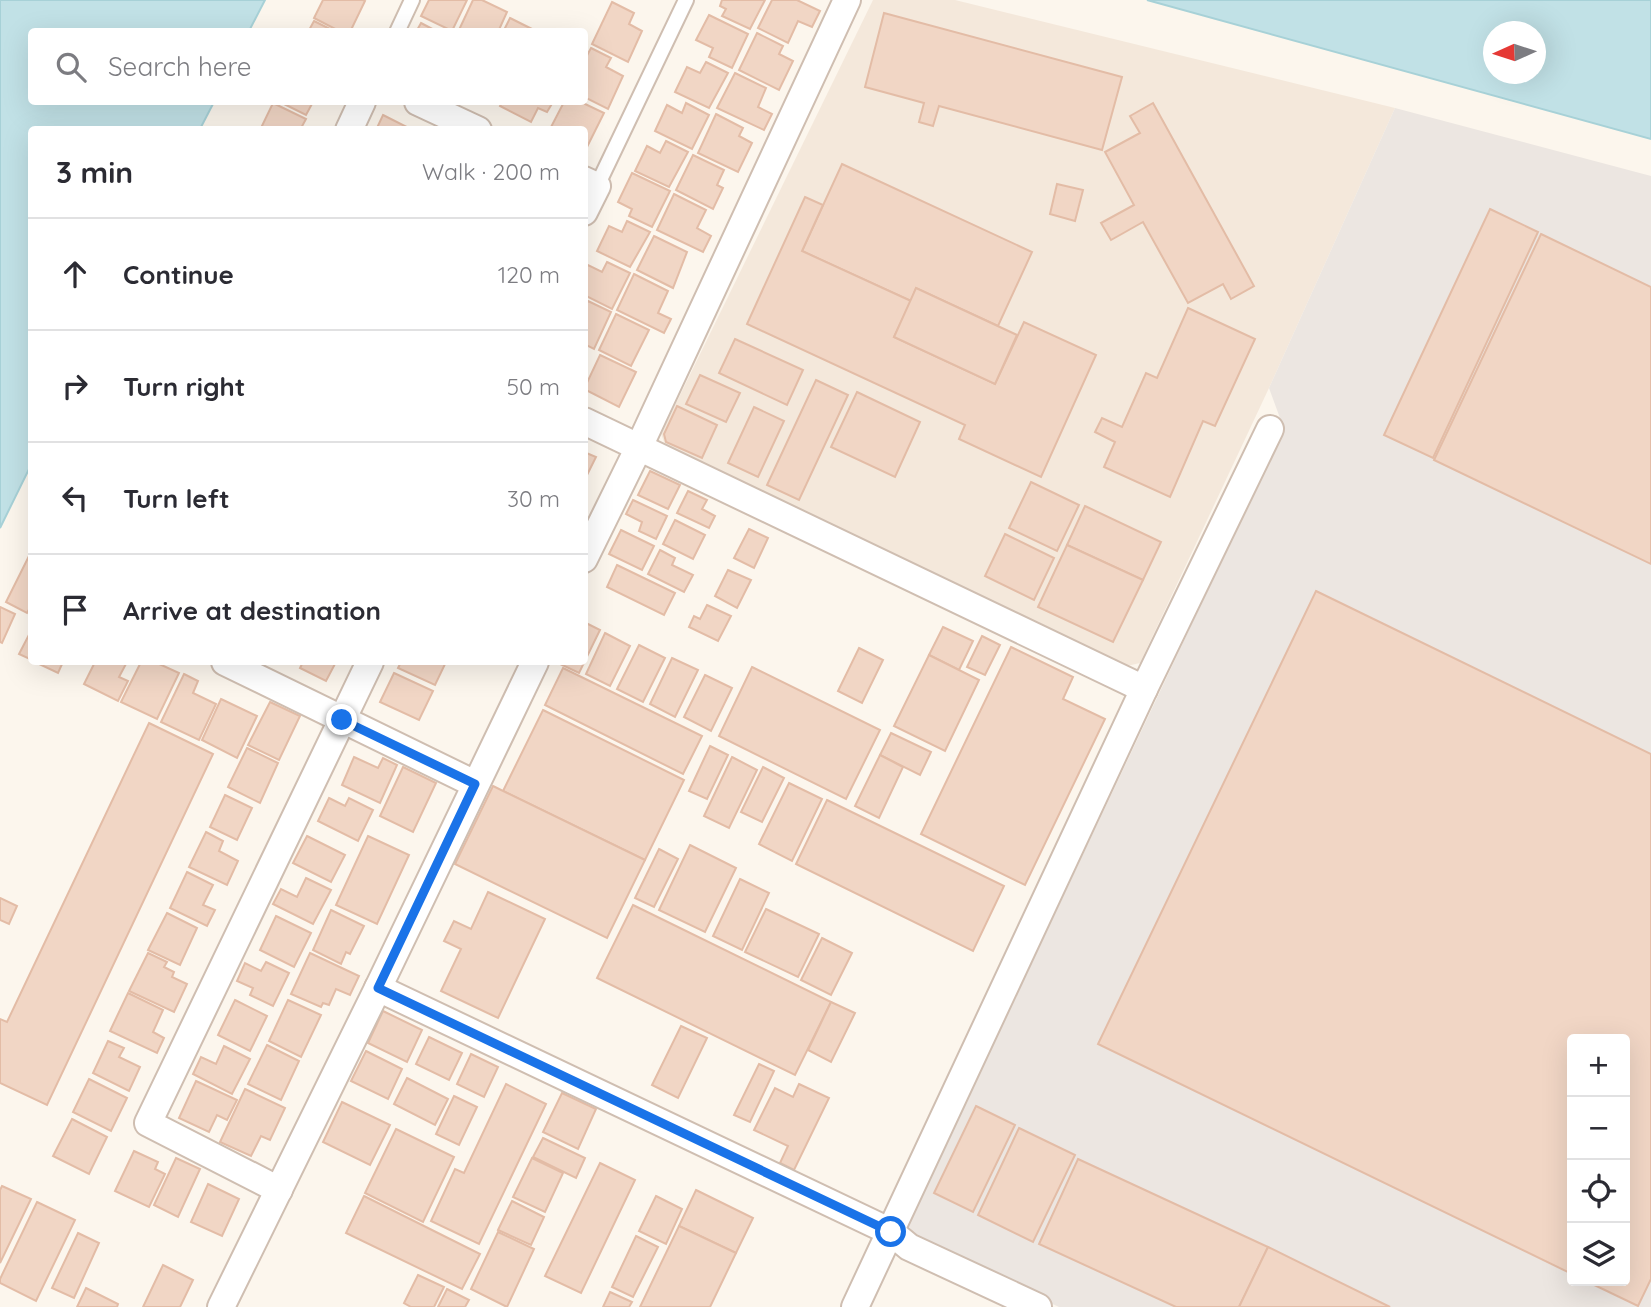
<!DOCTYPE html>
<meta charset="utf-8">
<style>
:root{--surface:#fff;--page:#f7f7f7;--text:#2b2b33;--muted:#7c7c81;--line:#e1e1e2}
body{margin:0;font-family:Quicksand,sans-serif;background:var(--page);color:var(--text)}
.controls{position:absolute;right:21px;bottom:21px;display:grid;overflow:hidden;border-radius:7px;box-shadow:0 7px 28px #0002}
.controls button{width:63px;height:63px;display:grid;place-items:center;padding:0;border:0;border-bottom:2px solid var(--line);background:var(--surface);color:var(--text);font:35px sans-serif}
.compass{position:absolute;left:1483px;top:21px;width:63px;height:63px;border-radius:50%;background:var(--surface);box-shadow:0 7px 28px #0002;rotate:267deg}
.stop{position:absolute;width:21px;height:21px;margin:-16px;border:5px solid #1a73e8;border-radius:50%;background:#fff}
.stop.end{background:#1a73e8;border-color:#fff;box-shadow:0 2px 7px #0008}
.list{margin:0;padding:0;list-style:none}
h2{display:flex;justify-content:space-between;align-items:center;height:91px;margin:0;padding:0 28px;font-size:30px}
h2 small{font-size:23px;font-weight:400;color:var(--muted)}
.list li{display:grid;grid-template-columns:46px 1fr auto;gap:21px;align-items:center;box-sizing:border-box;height:112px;padding:0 28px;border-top:2px solid var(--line)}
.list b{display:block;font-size:26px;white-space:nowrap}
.list em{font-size:23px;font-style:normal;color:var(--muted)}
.icon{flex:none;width:38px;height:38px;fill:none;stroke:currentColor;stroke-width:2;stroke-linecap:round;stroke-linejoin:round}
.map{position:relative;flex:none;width:1651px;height:1307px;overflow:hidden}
.search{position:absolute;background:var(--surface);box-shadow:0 7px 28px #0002;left:28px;top:28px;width:560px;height:77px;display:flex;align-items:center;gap:18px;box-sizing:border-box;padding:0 24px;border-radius:7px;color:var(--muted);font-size:26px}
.panel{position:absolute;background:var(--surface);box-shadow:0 7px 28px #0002;left:28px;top:126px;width:560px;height:539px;border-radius:7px}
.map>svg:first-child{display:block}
.residential{fill:#f4e8db}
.industrial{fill:#ece6e1;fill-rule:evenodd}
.water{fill:#c1e1e6;stroke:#a7d1d7;stroke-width:2;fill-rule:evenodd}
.building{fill:#f1d6c5;stroke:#e3bca6;stroke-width:2}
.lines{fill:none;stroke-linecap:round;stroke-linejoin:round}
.service-casing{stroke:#cfbeb1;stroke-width:18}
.minor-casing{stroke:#cfbeb1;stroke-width:30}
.service{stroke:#fff;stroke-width:14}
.minor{stroke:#fff;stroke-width:26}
.route{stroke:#1a73e8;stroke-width:9}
</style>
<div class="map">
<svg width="1651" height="1307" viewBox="0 0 1651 1307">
<rect width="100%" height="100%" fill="#fcf6ed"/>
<polygon class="residential" points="873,0 955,0 1395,108 1269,388 1140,663 1127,666 666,447 661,434"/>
<path class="industrial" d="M1395 108 1651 176V1307H1059L917 1240 908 1225 1284 429 1269 388ZM1572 1039H1625V1281H1572Z"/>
<g class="water">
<polygon points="0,0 265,0 249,31 32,32 32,102 214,102 200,129 32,130 31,465 0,528"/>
<path d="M1147 0H1651V139ZM1494 32H1536V74H1494Z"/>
</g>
<g class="building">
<polygon points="323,0 363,0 365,1 350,32 341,32 314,18"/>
<polygon points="429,0 467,0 452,31 421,16"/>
<polygon points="473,0 482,0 507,12 498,32 458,32"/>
<polygon points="722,0 765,0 750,29 722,16 726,9 720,6"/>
<polygon points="772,0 797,0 820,11 812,27 798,21 788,43 758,28"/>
<polygon points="612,2 634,13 629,24 642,31 628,62 592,44"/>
<polygon points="884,13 1122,77 1102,150 939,106 933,126 919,122 924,103 865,87"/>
<polygon points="709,15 748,34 732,68 709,57 713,48 696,40"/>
<polygon points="510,18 538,32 503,32"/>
<polygon points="314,21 336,32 308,32"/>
<polygon points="421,23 438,32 416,32"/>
<polygon points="757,33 783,46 779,54 793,61 779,90 739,70"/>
<polygon points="591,48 611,58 606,67 623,76 608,109 584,97 584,61"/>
<polygon points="706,62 728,73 709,108 675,92 687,67 700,73"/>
<polygon points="735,73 766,88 758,107 772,114 764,130 717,108"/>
<polygon points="280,102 313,102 306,115"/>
<polygon points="502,102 553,102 547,112 538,108 531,122 500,106"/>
<polygon points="564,102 581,102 604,113 587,147 584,146 584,130 550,129"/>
<polygon points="273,103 306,119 300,130 260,130"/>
<polygon points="686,103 709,115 692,149 655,131 667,105 682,113"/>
<polygon points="1153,103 1254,286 1231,299 1223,284 1188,303 1143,222 1111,240 1101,223 1134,205 1105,152 1140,133 1130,116"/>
<polygon points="716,114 743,128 739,136 752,143 738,172 698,153"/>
<polygon points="383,115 411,129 411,130 376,130"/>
<polygon points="666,141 688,152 669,187 635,171 647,146 660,153"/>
<polygon points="693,155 724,170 717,185 723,188 713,209 676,190"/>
<polygon points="842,164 1032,252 998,326 916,288 911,301 802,251"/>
<polygon points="632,173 670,191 652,227 629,216 632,209 618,202"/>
<polygon points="1057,184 1083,190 1075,221 1050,214"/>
<polygon points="674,194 706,210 697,228 711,236 703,252 657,230"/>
<polygon points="805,197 823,205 802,251 911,301 894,337 995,384 1024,322 1096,355 1041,477 959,439 965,425 747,324"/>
<polygon points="1490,209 1538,232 1433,458 1384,435"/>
<polygon points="627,221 650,232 630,267 597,251 609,226 622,232"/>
<polygon points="1541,234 1651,287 1651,564 1434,460"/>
<polygon points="654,236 687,252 673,288 637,270"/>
<polygon points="607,262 630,273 612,309 584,295 584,272 588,265 602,272"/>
<polygon points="634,274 668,291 658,313 671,319 664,333 617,310"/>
<polygon points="916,288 1017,335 995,384 894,337"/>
<polygon points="588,301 611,312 594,349 584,344 584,309"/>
<polygon points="1188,308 1255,339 1215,426 1203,421 1170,497 1104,467 1115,442 1095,432 1102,418 1122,427 1146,373 1157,378"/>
<polygon points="616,314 649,330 631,366 599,350"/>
<polygon points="735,339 803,370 787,405 719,373"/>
<polygon points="600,355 636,372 619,407 584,389"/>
<polygon points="700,375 740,393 726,422 686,404"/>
<polygon points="816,380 848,395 799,500 767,485"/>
<polygon points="857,392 920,422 895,477 831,447"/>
<polygon points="677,406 717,425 702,458 666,442 664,434"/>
<polygon points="754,407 784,421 758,477 728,463"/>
<polygon points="584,452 596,457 584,481"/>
<polygon points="650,471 680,485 668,509 638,495"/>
<polygon points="1031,482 1079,505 1057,551 1009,528"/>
<polygon points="688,491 707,500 702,509 715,516 709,528 677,513"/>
<polygon points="633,500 667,516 656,539 639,531 642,522 626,514"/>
<polygon points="1085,506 1161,542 1143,580 1067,545"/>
<polygon points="675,520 705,535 693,559 663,544"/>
<polygon points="749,529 768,538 754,568 734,558"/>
<polygon points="621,530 654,546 642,570 609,554"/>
<polygon points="1005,534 1054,558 1034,600 985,576"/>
<polygon points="1067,545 1143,580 1113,642 1038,607"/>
<polygon points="32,550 32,604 27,613 6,602"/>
<polygon points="660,550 675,558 672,565 693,575 684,592 648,574"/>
<polygon points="617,565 675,593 664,615 607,587"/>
<polygon points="728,570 751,580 737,608 715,596"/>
<polygon points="1316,591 1651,754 1651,1279 1638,1306 1586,1281 1625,1281 1625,1039 1572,1039 1572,1274 1098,1044"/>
<polygon points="707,605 731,616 718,641 689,627 694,616 700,619"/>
<polygon points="0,607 15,614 2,643 0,642"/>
<polygon points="584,622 600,630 579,673 556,662 584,662"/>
<polygon points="943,627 973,641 959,670 929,655"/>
<polygon points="32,629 32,660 19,654"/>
<polygon points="605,633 630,646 610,686 586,674"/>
<polygon points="982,636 1000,645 985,675 967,667"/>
<polygon points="639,645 665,658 643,702 617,689"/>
<polygon points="1011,647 1073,677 1063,699 1105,719 1025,885 921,834"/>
<polygon points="859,648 883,660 862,703 838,691"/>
<polygon points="929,655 979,680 945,751 894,726"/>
<polygon points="672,658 698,670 675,717 650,704"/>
<polygon points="35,662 63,662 58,673"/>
<polygon points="95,662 127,662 119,677 128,681 118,701 84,684"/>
<polygon points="141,662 155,662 179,673 157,719 121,702"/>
<polygon points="303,662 336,662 326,681 300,668"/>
<polygon points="401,662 446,662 435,685 398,668"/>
<polygon points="752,667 880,730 846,799 719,736"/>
<polygon points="563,668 702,736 683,774 545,705"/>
<polygon points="394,673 433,691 419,720 380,702"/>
<polygon points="184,674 198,681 193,693 216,704 199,740 161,722"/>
<polygon points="705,675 732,688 711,731 684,717"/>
<polygon points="221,699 257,716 237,758 202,740"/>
<polygon points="270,702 300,716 279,760 248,745"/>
<polygon points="543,710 684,780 645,860 503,791"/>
<polygon points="149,723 213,754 47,1105 0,1083 0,1019 7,1022"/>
<polygon points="891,733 931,752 920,775 880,755"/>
<polygon points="710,746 728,755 707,799 689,791"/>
<polygon points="247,748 278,763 260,803 228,787"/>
<polygon points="880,755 903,767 879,818 855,806"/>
<polygon points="354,757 378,768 383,758 397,765 380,803 342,785"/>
<polygon points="732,757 757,770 729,828 704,816"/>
<polygon points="403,767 436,783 413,832 380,816"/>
<polygon points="763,767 784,778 762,822 741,812"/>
<polygon points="789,783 822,799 792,861 759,844"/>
<polygon points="493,786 645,860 607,938 455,864"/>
<polygon points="225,795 252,808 237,840 210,827"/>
<polygon points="329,798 345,806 349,798 373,810 358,841 318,821"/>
<polygon points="827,800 1004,886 973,951 796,864"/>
<polygon points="206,832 223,841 219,851 238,861 227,885 189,867"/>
<polygon points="307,836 345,855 331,882 293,863"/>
<polygon points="368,836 409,855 377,924 336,905"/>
<polygon points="690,845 736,868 705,932 659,910"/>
<polygon points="659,849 678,859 654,907 635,898"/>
<polygon points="187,872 213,885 203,905 215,910 207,926 170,908"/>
<polygon points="306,878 331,890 313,924 273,904 281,889 297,897"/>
<polygon points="740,879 769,893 742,950 713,936"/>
<polygon points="488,892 545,919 498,1018 441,991 461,949 444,941 454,921 471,929"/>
<polygon points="0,898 17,906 9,924 0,920"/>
<polygon points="633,905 831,1002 795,1075 597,978"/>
<polygon points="766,909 819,934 798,977 745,952"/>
<polygon points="331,910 364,926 350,954 346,952 341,964 313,950"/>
<polygon points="167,913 197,928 180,965 148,950"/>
<polygon points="276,916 311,933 294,967 260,950"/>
<polygon points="822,938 852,953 831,995 801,980"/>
<polygon points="148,953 167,962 164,967 174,972 172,977 187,984 174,1012 129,991"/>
<polygon points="310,953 359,976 350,995 336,989 329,1005 323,1003 321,1007 291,994"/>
<polygon points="266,962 289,973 273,1006 250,995 253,988 237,981 245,963 261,971"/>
<polygon points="128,993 163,1010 153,1032 164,1038 157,1053 110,1031"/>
<polygon points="235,1000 267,1016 250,1051 218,1035"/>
<polygon points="288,1000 321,1015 301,1057 269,1041"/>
<polygon points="831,1002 855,1013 831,1062 808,1050"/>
<polygon points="383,1011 422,1030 407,1062 368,1043"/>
<polygon points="681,1026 707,1038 678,1098 652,1085"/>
<polygon points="429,1037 462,1053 449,1080 416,1064"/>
<polygon points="108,1041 124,1048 119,1057 140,1067 129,1091 93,1073"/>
<polygon points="267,1045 299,1061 281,1100 248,1084"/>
<polygon points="224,1046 250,1059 232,1094 193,1074 201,1057 216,1064"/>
<polygon points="366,1051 402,1069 388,1099 351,1081"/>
<polygon points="471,1054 498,1067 484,1097 457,1084"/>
<polygon points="759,1064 774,1071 750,1122 734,1115"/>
<polygon points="407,1078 448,1099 435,1125 394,1104"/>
<polygon points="89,1079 127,1098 111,1131 73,1112"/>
<polygon points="196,1081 237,1100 227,1120 217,1115 209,1132 179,1118"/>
<polygon points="506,1084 546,1104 479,1244 431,1221 455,1169 464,1173"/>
<polygon points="799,1084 829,1098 794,1170 780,1163 788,1146 754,1130 775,1088 793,1097"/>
<polygon points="245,1089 285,1108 270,1140 261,1136 251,1156 220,1142"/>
<polygon points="562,1093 596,1109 578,1149 543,1132"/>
<polygon points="454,1096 477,1107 459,1145 436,1134"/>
<polygon points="342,1102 390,1125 370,1165 323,1142"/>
<polygon points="976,1106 1015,1125 973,1212 934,1193"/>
<polygon points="72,1119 107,1137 89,1174 53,1156"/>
<polygon points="1019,1128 1075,1155 1033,1242 978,1215"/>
<polygon points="396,1129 454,1157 423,1222 365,1193"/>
<polygon points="543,1138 585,1158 576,1178 533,1157"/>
<polygon points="134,1151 158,1162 155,1169 165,1174 149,1207 115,1191"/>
<polygon points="176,1158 200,1169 178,1217 154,1205"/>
<polygon points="532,1158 563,1173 545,1212 513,1197"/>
<polygon points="1078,1159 1268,1247 1239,1307 1176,1307 1039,1244"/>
<polygon points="600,1163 635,1180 581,1293 545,1276"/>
<polygon points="208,1184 239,1199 222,1236 191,1222"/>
<polygon points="2,1186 31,1199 0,1263 0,1190"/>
<polygon points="696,1190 753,1218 736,1253 679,1226"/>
<polygon points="364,1196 480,1254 462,1289 346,1233"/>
<polygon points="656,1196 682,1209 666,1244 639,1231"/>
<polygon points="512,1201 544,1217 531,1245 498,1230"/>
<polygon points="37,1202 75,1220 36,1301 0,1283 0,1279"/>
<polygon points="679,1226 736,1253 710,1307 640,1307"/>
<polygon points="498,1232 534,1249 507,1307 471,1289"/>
<polygon points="78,1233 99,1243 74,1298 52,1288"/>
<polygon points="636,1236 658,1247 633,1297 612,1287"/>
<polygon points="1268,1247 1390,1307 1239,1307"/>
<polygon points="163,1265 193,1280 180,1307 143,1307"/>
<polygon points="418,1275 444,1287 434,1307 411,1307 404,1303"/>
<polygon points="86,1288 118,1304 117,1307 77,1307"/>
<polygon points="447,1289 469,1300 465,1307 438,1307"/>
<polygon points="610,1292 632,1302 629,1307 603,1307"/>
</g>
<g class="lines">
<g class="service-casing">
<g id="service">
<polyline points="397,32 412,0"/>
<polyline points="597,186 686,0"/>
</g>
</g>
<g class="minor-casing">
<g id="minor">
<polyline points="418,102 478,130"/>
<polyline points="349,130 362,102"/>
<polyline points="584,180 597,186 584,212"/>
<polyline points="584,421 1144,689"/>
<polyline points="584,559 639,447 847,0"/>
<polyline points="225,662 475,784"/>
<polyline points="378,988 891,1232 909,1247 1038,1307"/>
<polyline points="279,1190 148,1123 370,662"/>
<polyline points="221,1307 378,988 535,662"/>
<polyline points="855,1307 1144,689 1270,429"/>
</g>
</g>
<use href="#service" class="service"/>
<use href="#minor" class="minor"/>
</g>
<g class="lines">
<polyline class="route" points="342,720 475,784 378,988 891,1232"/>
</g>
</svg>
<div class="controls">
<button>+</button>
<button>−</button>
<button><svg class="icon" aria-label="locate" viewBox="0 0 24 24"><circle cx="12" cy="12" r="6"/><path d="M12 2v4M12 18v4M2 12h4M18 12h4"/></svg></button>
<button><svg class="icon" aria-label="layers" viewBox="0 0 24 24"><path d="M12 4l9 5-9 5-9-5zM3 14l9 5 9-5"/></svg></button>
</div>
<svg class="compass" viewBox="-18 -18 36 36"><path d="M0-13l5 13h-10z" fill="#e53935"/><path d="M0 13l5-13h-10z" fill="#7c7c81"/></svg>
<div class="stop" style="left:891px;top:1232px"></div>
<div class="stop end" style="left:342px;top:720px"></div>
<div class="search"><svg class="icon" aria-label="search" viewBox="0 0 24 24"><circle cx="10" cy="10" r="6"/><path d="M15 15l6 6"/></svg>Search here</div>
<section class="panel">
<h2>3 min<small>Walk · 200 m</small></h2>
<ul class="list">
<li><svg class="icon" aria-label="ahead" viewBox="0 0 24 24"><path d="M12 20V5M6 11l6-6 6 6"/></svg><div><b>Continue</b></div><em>120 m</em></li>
<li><svg class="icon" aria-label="right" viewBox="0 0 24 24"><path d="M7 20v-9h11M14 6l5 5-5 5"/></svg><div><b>Turn right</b></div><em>50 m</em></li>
<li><svg class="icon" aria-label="left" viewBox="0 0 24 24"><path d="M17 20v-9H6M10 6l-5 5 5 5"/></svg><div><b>Turn left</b></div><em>30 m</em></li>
<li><svg class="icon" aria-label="arrive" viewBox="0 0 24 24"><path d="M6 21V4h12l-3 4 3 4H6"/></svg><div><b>Arrive at destination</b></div></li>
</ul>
</section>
</div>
